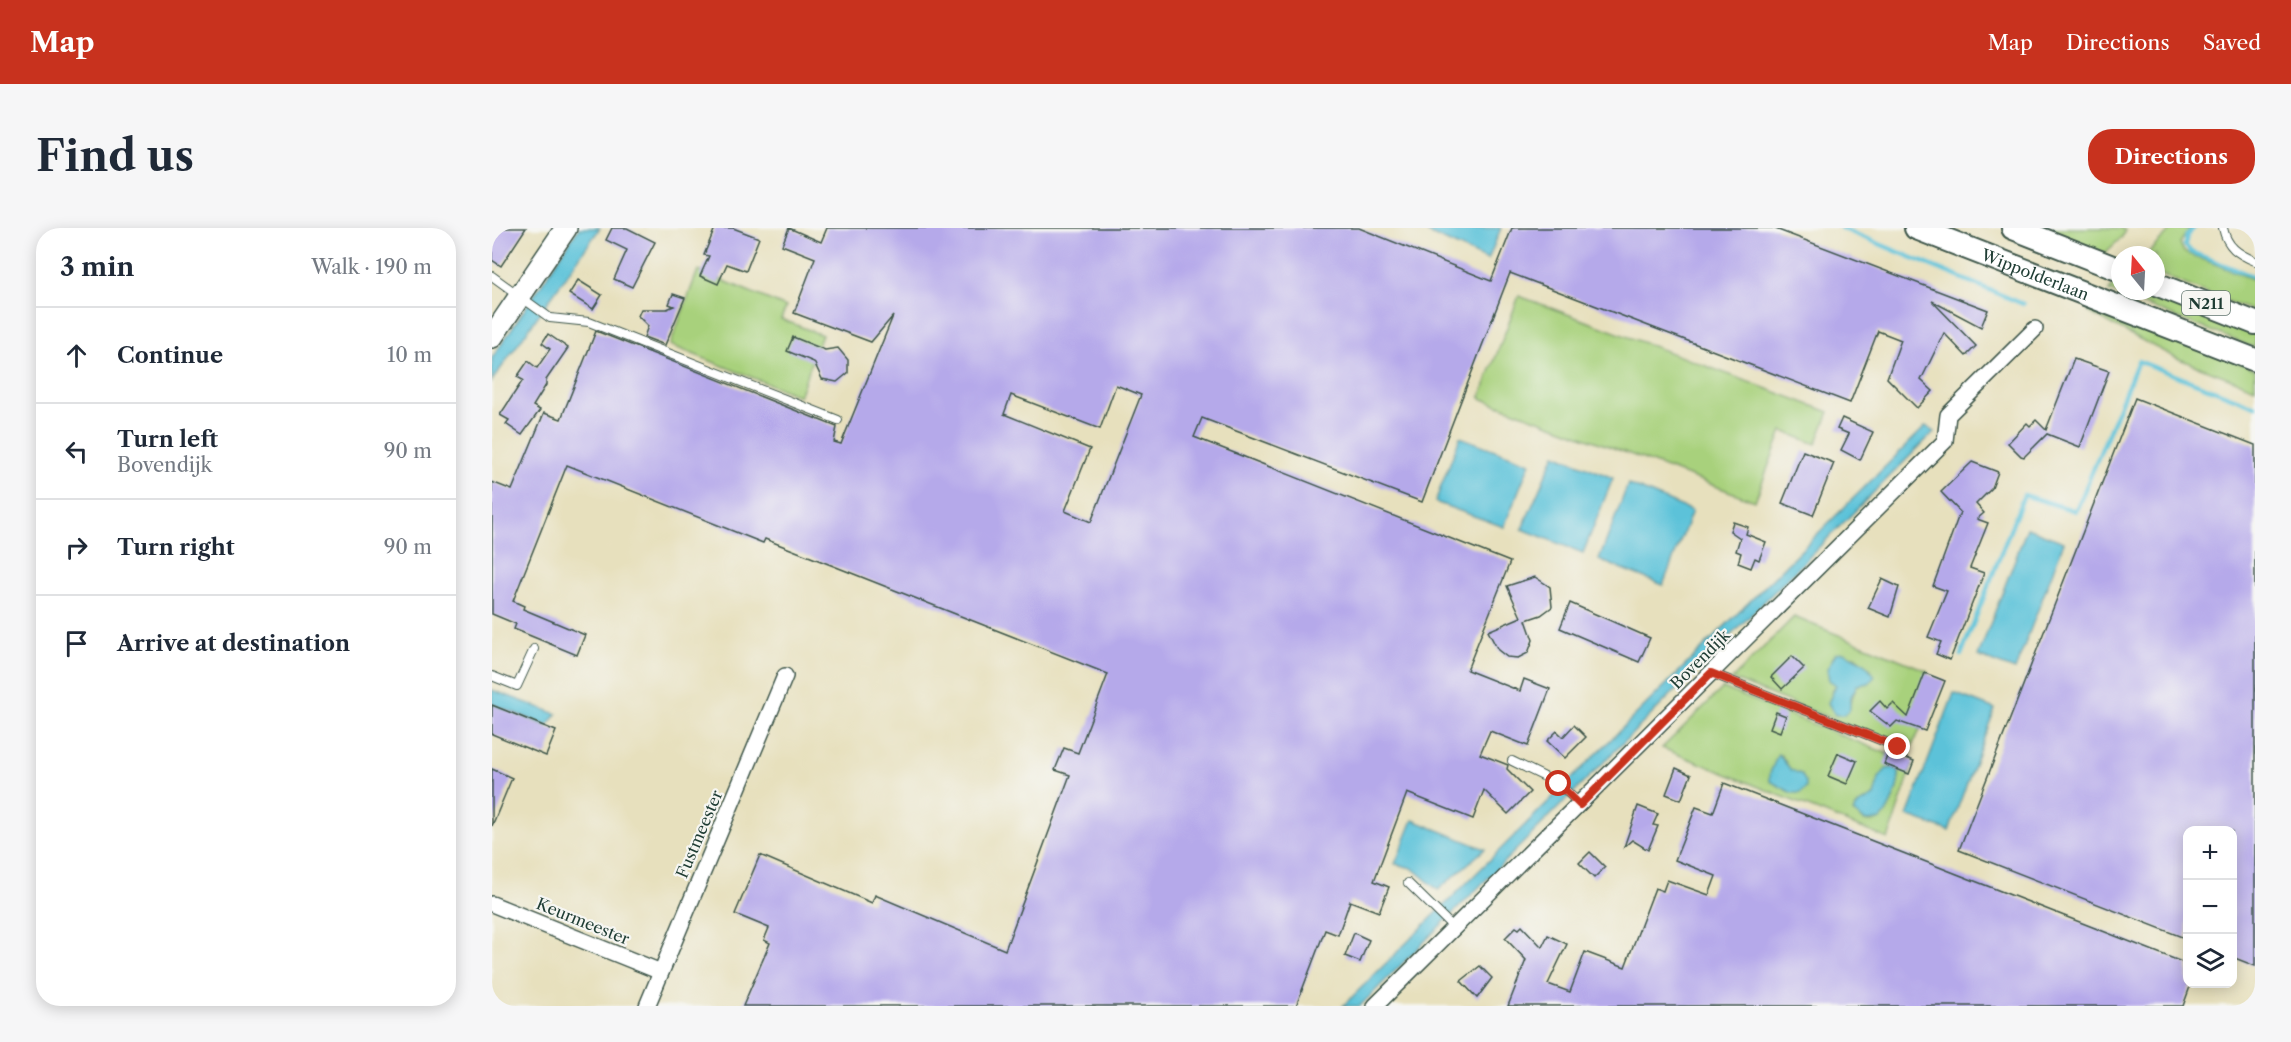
<!DOCTYPE html>
<meta charset="utf-8">
<style>
:root{--surface:#fff;--page:#f6f6f7;--text:#1f2937;--muted:#747a83;--line:#e0e1e3;--accent:#c8321e}
body{margin:0;font-family:"Libre Caslon Text",serif;background:var(--page);color:var(--text)}
.controls{position:absolute;right:18px;bottom:18px;display:grid;overflow:hidden;border-radius:12px;box-shadow:0 3px 15px #0003}
.controls button{width:54px;height:54px;display:grid;place-items:center;padding:0;border:0;border-bottom:2px solid var(--line);background:var(--surface);color:var(--text);font:30px sans-serif}
.compass{position:absolute;left:1619px;top:18px;width:54px;height:54px;border-radius:50%;background:var(--surface);box-shadow:0 3px 15px #0003;rotate:342deg}
.stop{position:absolute;width:18px;height:18px;margin:-14px;border:4px solid #c8321e;border-radius:50%;background:#fff}
.stop.end{background:#c8321e;border-color:#fff;box-shadow:0 2px 6px #0008}
.list{margin:0;padding:0;list-style:none}
h2{display:flex;justify-content:space-between;align-items:center;height:78px;margin:0;padding:0 24px;font-size:26px}
h2 small{font-size:20px;font-weight:400;color:var(--muted)}
.list li{display:grid;grid-template-columns:39px 1fr auto;gap:18px;align-items:center;box-sizing:border-box;height:96px;padding:0 24px;border-top:2px solid var(--line)}
.list b{display:block;font-size:22px;white-space:nowrap}
.list p{margin:0;font-size:20px;white-space:nowrap;color:var(--muted)}
.list em{font-size:20px;font-style:normal;color:var(--muted)}
.icon{flex:none;width:33px;height:33px;fill:none;stroke:currentColor;stroke-width:2;stroke-linecap:round;stroke-linejoin:round}
.map{position:relative;flex:none;width:1763px;height:778px;overflow:hidden;border-radius:24px}
header{display:flex;align-items:center;gap:36px;box-sizing:border-box;height:84px;padding:0 30px;background:var(--accent);color:#fff}
header strong{font-size:28px}
nav{display:flex;gap:33px;margin-inline-start:auto;font-size:21px}
.intro{display:flex;align-items:center;justify-content:space-between;box-sizing:border-box;height:144px;padding:0 36px}
h1{margin:0;font-size:42px}
.button{padding:15px 27px;border-radius:24px;background:var(--accent);color:#fff;font-size:21px;font-weight:700}
main{display:flex;gap:36px;padding:0 36px}
aside{flex:1;background:var(--surface);border-radius:24px;box-shadow:0 3px 15px #0003}
.map>svg:first-child{display:block}
.green{fill:#a8d17c;stroke:#648758;stroke-width:1.5;fill-rule:evenodd}
.water{fill:#5bc2d9;stroke:#3d8086;stroke-width:1.5}
.lines{fill:none;stroke-linecap:round;stroke-linejoin:round}
.stream{stroke:#5bc2d9;stroke-width:4.5}
.building{fill:#b5a9ea;fill-rule:evenodd}
.service-casing{stroke:#3d5549;stroke-width:10}
.minor-casing{stroke:#3d5549;stroke-width:18}
.secondary-casing{stroke:#3d5549;stroke-width:24}
.primary-casing{stroke:#3d5549;stroke-width:26}
.service{stroke:#fff;stroke-width:8}
.minor{stroke:#fff;stroke-width:15}
.secondary{stroke:#fff;stroke-width:21}
.primary{stroke:#fff;stroke-width:22}
.route{stroke:#c8321e;stroke-width:8}
.labels{text-anchor:middle;dominant-baseline:central;stroke-width:4.5;stroke-linejoin:round;paint-order:stroke}
.shield{fill:#f6f6f2;stroke:#60746d;stroke-width:1.5}
.shield-label{font-size:15px;font-weight:bold;fill:#1f3d34}
.street-label{font-size:16px;fill:#1f3d34;stroke:#f6f6f2}
</style>
<header>
<strong>Map</strong>
<nav><a>Map</a><a>Directions</a><a>Saved</a></nav>
</header>
<div class="intro"><h1>Find us</h1><a class="button">Directions</a></div>
<main>
<aside>
<h2>3 min<small>Walk · 190 m</small></h2>
<ul class="list">
<li><svg class="icon" aria-label="ahead" viewBox="0 0 24 24"><path d="M12 20V5M6 11l6-6 6 6"/></svg><div><b>Continue</b></div><em>10 m</em></li>
<li><svg class="icon" aria-label="left" viewBox="0 0 24 24"><path d="M17 20v-9H6M10 6l-5 5 5 5"/></svg><div><b>Turn left</b><p>Bovendijk</p></div><em>90 m</em></li>
<li><svg class="icon" aria-label="right" viewBox="0 0 24 24"><path d="M7 20v-9h11M14 6l5 5-5 5"/></svg><div><b>Turn right</b></div><em>90 m</em></li>
<li><svg class="icon" aria-label="arrive" viewBox="0 0 24 24"><path d="M6 21V4h12l-3 4 3 4H6"/></svg><div><b>Arrive at destination</b></div></li>
</ul>
</aside>
<div class="map">
<svg width="1763" height="778" viewBox="0 0 1763 778">
<rect width="100%" height="100%" fill="#f6f6f2"/>
<filter id="ink" filterUnits="userSpaceOnUse"><feTurbulence type="fractalNoise" baseFrequency=".0167" numOctaves="2"/><feDisplacementMap in="SourceGraphic" scale="12" xChannelSelector="R" yChannelSelector="G"/><feConvolveMatrix kernelMatrix="1 2 1 2 8 2 1 2 1" color-interpolation-filters="sRGB"/></filter>
<filter id="wash" filterUnits="userSpaceOnUse"><feTurbulence type="fractalNoise" baseFrequency=".008" numOctaves="4" result="noise"/><feDisplacementMap in="SourceGraphic" scale="24" xChannelSelector="R" yChannelSelector="G"/><feGaussianBlur stdDeviation="1.35" result="paint"/><feColorMatrix in="noise" values="0 0 0 0 0 0 0 0 0 0 0 0 0 0 0 0 0 1.4 0 .05"/><feComposite in="paint" operator="in"/></filter>
<g filter="url(#wash)">
<rect width="100%" height="100%" fill="#e7e0bd"/>
<g class="green">
<polygon points="1548,0 1627,0 1633,2 1630,9 1613,25"/>
<polygon points="1681,0 1698,0 1688,15 1692,24 1763,52 1763,84 1664,45 1664,27 1654,27"/>
<polygon points="206,42 294,79 289,91 330,107 307,168 178,117"/>
<polygon points="1628,50 1628,63 1664,63 1763,102 1763,120 1617,63"/>
<polygon points="1027,68 1337,184 1324,216 1290,203 1263,273 988,170"/>
<polygon points="1601,79 1763,141 1763,160 1682,129 1596,84"/>
<path d="M1302 389 1436 443 1417 489 1428 502 1418 522 1240 451ZM1343 427 1363 428 1379 441 1377 455 1365 457 1357 478 1339 465 1344 457 1339 431Z"/>
<path d="M1231 460 1421 536 1396 611 1170 520ZM1289 527 1299 543 1309 546 1278 553 1284 530ZM1407 544C1408 558 1393 601 1373 593 1369 591 1364 586 1361 584L1367 576 1382 568 1387 550Z"/>
</g>
<g class="water">
<polygon points="87,0 108,0 0,153 0,130"/>
<polygon points="938,0 1009,0 996,32 936,5"/>
<polygon points="1434,198 1442,204 868,778 851,778"/>
<polygon points="968,209 1038,235 1012,299 943,274"/>
<polygon points="1063,226 1121,250 1091,325 1030,301"/>
<polygon points="1136,256 1200,283 1171,357 1107,332"/>
<polygon points="1535,300 1572,314 1523,442 1486,428"/>
<polygon points="1352,424 1373,435 1383,448 1377,455 1365,457 1358,471 1358,481 1351,487 1343,487 1336,475 1344,457 1337,452 1335,441 1344,425"/>
<polygon points="0,462 65,486 56,498 0,476"/>
<polygon points="1462,465 1503,481 1457,603 1415,588"/>
<polygon points="1286,526 1299,542 1309,546 1314,554 1314,560 1309,565 1300,565 1278,553 1278,545"/>
<path d="M1401 540 1407 544C1408 558 1398 581 1389 592L1373 593 1361 584 1367 576 1382 568 1387 550 1394 541Z"/>
<polygon points="921,592 993,621 946,662 920,640 903,636"/>
</g>
<g class="lines">
<g class="stream">
<polyline points="1349,0 1531,76"/>
<polyline points="1702,0 1695,7 1693,17 1699,24 1763,49"/>
<polyline points="1469,427 1532,267 1584,283 1646,133 1763,178"/>
</g>
</g>
<g id="blocks">
<g class="building">
<polygon points="4,0 34,0 9,38 0,32 0,5"/>
<polygon points="120,0 135,0 163,14 140,59 122,51 135,22 114,12"/>
<polygon points="223,0 241,0 267,10 254,43 235,36 226,56 208,48 217,28 212,27"/>
<path d="M297 0 329 14 335 0H867L999 53 1020 0H1281L1496 82 1489 99 1440 73 1484 118 1474 128 1452 105 1429 152 1441 163 1425 180 1395 150 1409 112 1386 103 1358 175 1018 45 930 274 710 190 702 209 1018 334 975 442 1028 463 1032 451 1058 461 1036 518 998 503 988 526 1016 537 1015 541 1038 564 1016 586 992 562 981 591 915 565 882 653 897 659 887 684 858 673 846 707 833 702 804 778H251L278 715 272 712 277 700 243 686 268 627 380 675 383 667 513 722 578 547 563 542 572 520 586 525 616 446 273 311 271 315 75 237 21 373 32 378 31 381 93 407 85 427 22 401 24 396 0 386V254L20 262 52 185 69 191 104 103 345 199 342 214 349 216 401 88 379 114 302 85 323 30 290 17ZM624 157 649 167 599 294 573 283 598 221 512 186 519 167 608 201Z"/>
<polygon points="86,52 110,67 101,81 77,66"/>
<polygon points="181,66 193,70 173,117 152,109 156,98 146,88 149,81 175,81 182,78 177,76"/>
<polygon points="56,106 76,120 54,152 54,157 41,178 48,182 30,207 14,196 17,192 8,187 31,152 25,149 36,133 45,140 58,121 50,115"/>
<polygon points="301,109 333,122 346,120 356,132 356,145 345,154 330,151 322,134 295,123"/>
<polygon points="1582,131 1617,143 1588,219 1555,206 1532,229 1529,228 1516,215 1535,195 1538,198 1544,192 1554,202"/>
<polygon points="1643,170 1763,217 1763,738 1740,729 1740,603 1695,603 1695,711 1467,622"/>
<polygon points="1350,190 1381,204 1368,232 1349,222 1357,206 1345,201"/>
<polygon points="1311,223 1342,235 1321,287 1290,275"/>
<polygon points="1480,234 1506,244 1500,260 1484,276 1492,285 1485,291 1496,295 1478,340 1492,345 1458,432 1444,426 1449,414 1436,409 1455,363 1441,358 1468,284 1449,264"/>
<polygon points="1241,294 1256,299 1254,306 1274,314 1267,332 1263,330 1259,340 1246,335 1249,325 1244,323 1248,310 1238,303"/>
<polygon points="1043,349 1058,359 1060,379 1049,387 1034,392 1041,412 1036,425 1026,430 1015,429 1006,422 996,403 1029,389 1015,358"/>
<polygon points="1390,351 1407,359 1398,389 1376,380"/>
<polygon points="1078,375 1158,410 1147,434 1068,400"/>
<polygon points="1300,428 1312,440 1290,461 1279,449"/>
<polygon points="1433,445 1453,453 1433,503 1405,493 1399,499 1378,483 1388,473 1395,481 1401,475 1416,489"/>
<polygon points="0,477 64,503 54,528 0,506"/>
<polygon points="1284,484 1294,488 1288,504 1278,500"/>
<polygon points="1082,497 1094,509 1073,530 1055,513 1065,503 1071,509"/>
<polygon points="1397,523 1422,533 1417,546 1392,536"/>
<polygon points="1346,525 1365,533 1355,556 1336,548"/>
<polygon points="1184,540 1199,547 1189,572 1174,566"/>
<polygon points="0,541 20,550 0,598"/>
<polygon points="1232,555 1695,736 1695,756 1699,756 1691,778 1016,778 1034,732 1013,710 1024,699 1027,701 1030,698 1050,719 1056,707 1075,716 1056,756 1078,764 1093,724 1133,739 1163,660 1171,663 1175,652 1217,667 1224,648 1183,632 1204,579 1221,585"/>
<polygon points="1146,578 1166,586 1161,597 1166,598 1156,622 1140,612 1132,619"/>
<polygon points="1098,624 1113,639 1102,650 1087,635"/>
<polygon points="862,705 877,712 868,734 853,728"/>
<polygon points="988,738 1000,750 985,770 969,753"/>
</g>
</g>
</g>
<g filter="url(#ink)">
<use href="#blocks" fill-opacity="0" stroke="#3d5549" stroke-width="1.5"/>
<g class="lines">
<g class="service-casing">
<g id="service">
<path d="M1731 0C1735 19 1746 26 1763 33"/>
<polyline points="0,48 58,90 97,94 346,192"/>
<polyline points="1219,445 1406,519"/>
<polyline points="0,448 25,458 42,421"/>
<polyline points="1020,533 1067,556 1087,575"/>
<polyline points="916,655 962,700"/>
</g>
</g>
<g class="minor-casing">
<g id="minor">
<polyline points="0,676 169,744"/>
<polyline points="155,778 293,448"/>
<polyline points="883,778 1453,213 1456,187 1543,101"/>
</g>
</g>
<g class="secondary-casing">
<polyline id="secondary" points="0,109 74,0"/>
</g>
<g class="primary-casing">
<g id="primary">
<path id="s1" d="M1424 0 1763 132"/>
<polyline points="1521,0 1628,42"/>
<polyline points="1664,56 1763,95"/>
</g>
</g>
<use href="#service" class="service"/>
<use href="#minor" class="minor"/>
<use href="#secondary" class="secondary"/>
<use href="#primary" class="primary"/>
</g>
</g>
<g class="lines" filter="url(#ink)">
<polyline class="route" points="1067,556 1088,577 1219,445 1406,519"/>
</g>
<g class="labels">
<rect class="shield" x="1690" y="63" width="48" height="24" rx="4.5"/>
<g class="shield-label">
<text x="1714" y="75">N211</text>
</g>
<g class="street-label">
<text stroke="none"><textPath href="#s1" startOffset="128">Wippolderlaan</textPath></text>
<text transform="translate(1208 431) rotate(-45)">Bovendijk</text>
<text transform="translate(207 606) rotate(-67)">Fustmeester</text>
<text transform="translate(91 693) rotate(22)">Keurmeester</text>
</g>
</g>
</svg>
<div class="controls">
<button>+</button>
<button>−</button>
<button><svg class="icon" aria-label="layers" viewBox="0 0 24 24"><path d="M12 4l9 5-9 5-9-5zM3 14l9 5 9-5"/></svg></button>
</div>
<svg class="compass" viewBox="-18 -18 36 36"><path d="M0-13l5 13h-10z" fill="#e53935"/><path d="M0 13l5-13h-10z" fill="#747a83"/></svg>
<div class="stop" style="left:1067px;top:556px"></div>
<div class="stop end" style="left:1406px;top:519px"></div>
</div>
</main>
